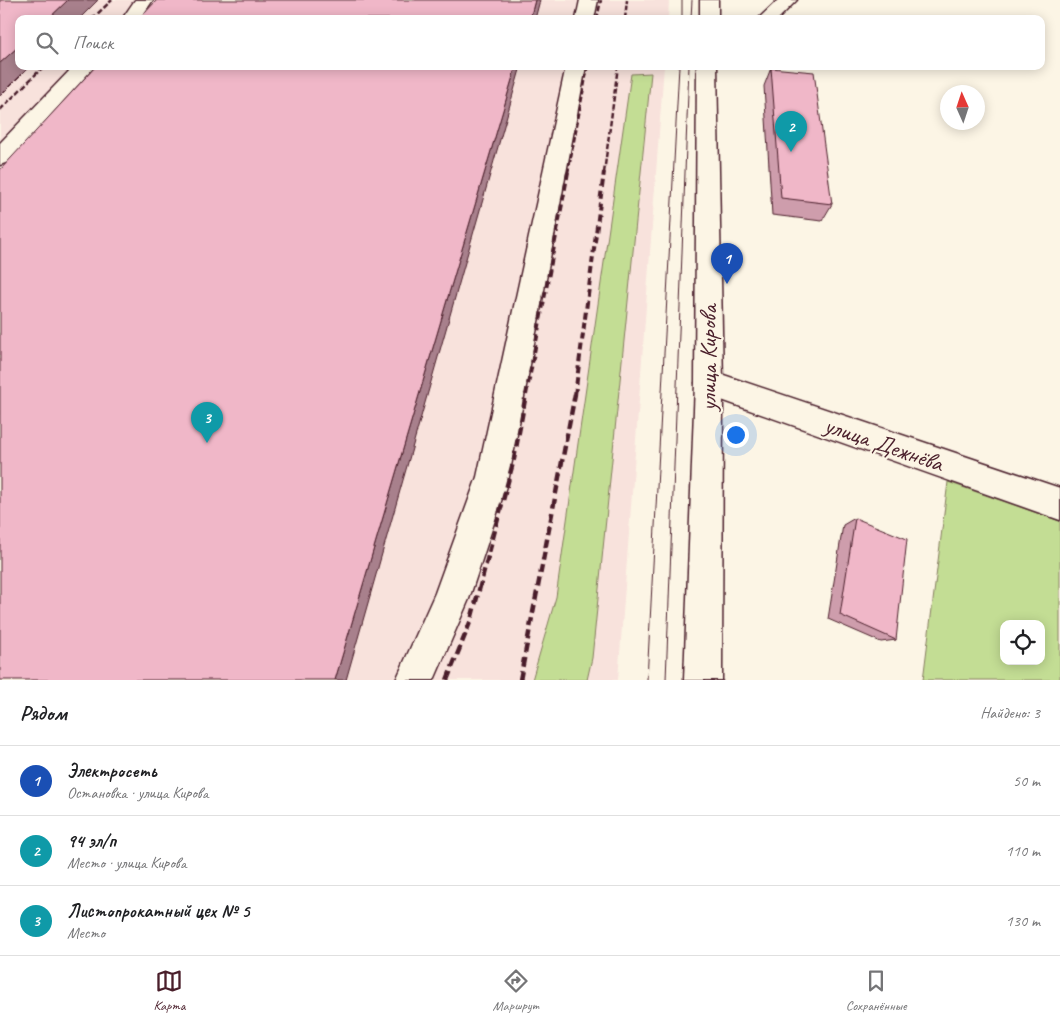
<!DOCTYPE html>
<html lang="ru">
<meta charset="utf-8">
<style>
:root{--surface:#fff;--page:#f2f2f2;--text:#202124;--muted:#757577;--line:#e0e0e0;--accent:#4a1f2b}
body{margin:0;font-family:Caveat,sans-serif;background:var(--page);color:var(--text)}
.controls{position:absolute;right:15px;bottom:15px;display:grid;overflow:hidden;border-radius:10px;box-shadow:0 2px 12px #0003}
.controls button{width:45px;height:45px;display:grid;place-items:center;padding:0;border:0;border-bottom:1px solid var(--line);background:var(--surface);color:var(--text);font:25px sans-serif}
.compass{position:absolute;left:940px;top:85px;width:45px;height:45px;border-radius:50%;background:var(--surface);box-shadow:0 2px 12px #0003;rotate:357deg}
.you{position:absolute;left:735px;top:434px;width:18px;height:18px;margin:-12px;border:4px solid #fff;border-radius:50%;background:#1a73e8;box-shadow:0 0 0 8px #1a73e833}
.badge{display:grid;place-items:center;width:32px;height:32px;border-radius:50%;background:var(--accent);color:#fff;font-size:16px;font-weight:700}
.pin{position:absolute;translate:-50% -41px;filter:drop-shadow(0 1px 2px #0008)}
.pin::after{content:'';position:absolute;top:26px;width:18px;height:15px;background:inherit;clip-path:polygon(0 0,100% 0,50% 100%)}
.list{margin:0;padding:0;list-style:none}
h2{display:flex;justify-content:space-between;align-items:center;height:65px;margin:0;padding:0 20px;font-size:21px}
h2 small{font-size:16px;font-weight:400;color:var(--muted)}
.list li{display:grid;grid-template-columns:32px 1fr auto;gap:15px;align-items:center;box-sizing:border-box;height:70px;padding:0 20px;border-top:1px solid var(--line)}
.list b{display:block;font-size:19px;white-space:nowrap}
.list p{margin:0;font-size:16px;white-space:nowrap;color:var(--muted)}
.list em{font-size:16px;font-style:normal;color:var(--muted)}
.icon{flex:none;width:28px;height:28px;fill:none;stroke:currentColor;stroke-width:2;stroke-linecap:round;stroke-linejoin:round}
.map{position:relative;flex:none;width:1060px;height:680px;overflow:hidden}
.search{position:absolute;background:var(--surface);box-shadow:0 2px 12px #0003;left:15px;right:15px;top:15px;height:55px;display:flex;align-items:center;gap:12px;box-sizing:border-box;padding:0 18px;border-radius:10px;color:var(--muted);font-size:19px}
.sheet{height:275px;background:var(--surface)}
nav{display:flex;justify-content:space-around;align-items:center;box-sizing:border-box;height:70px;border-top:1px solid var(--line);background:var(--surface);font-size:14px;color:var(--muted)}
nav a{display:grid;justify-items:center;gap:2px}
nav .on{color:var(--accent)}
.map>svg:first-child{display:block}
.built{fill:#f8e2dc}
.green{fill:#c3dd94;stroke:#867e60;fill-rule:evenodd}
.lines{fill:none;stroke-linecap:round;stroke-linejoin:round}
.minor-casing{stroke:#4a1f2b;stroke-width:3}
.major-casing{stroke:#4a1f2b;stroke-width:3}
.minor{fill:#fcf5e5;fill-rule:evenodd}
.major{fill:#fcf5e5;fill-rule:evenodd}
.tram{stroke:#4a1f2b;stroke-width:1}
.rail-far2{stroke:#4a1f2b;stroke-width:2.5;stroke-dasharray:5.5 2.5;stroke-linecap:butt}
.rail-far1{stroke:#4a1f2b;stroke-width:4;stroke-dasharray:7 4;stroke-linecap:butt}
.rail{stroke:#4a1f2b;stroke-width:4.5;stroke-dasharray:9 4.5;stroke-linecap:butt}
.wall{fill:#ce9dac;stroke:#4a1f2b}
.shaded-wall{fill:#a8808c;stroke:#4a1f2b}
.building{fill:#f0b7c8;stroke:#4a1f2b}
.labels{text-anchor:middle;dominant-baseline:central;stroke-width:4.5;stroke-linejoin:round;paint-order:stroke}
.street-label{font-size:24px;fill:#4a1f2b;stroke:#fcf5e5}
</style>
<div class="map">
<svg width="1060" height="680" viewBox="0 0 1060 680">
<rect width="100%" height="100%" fill="#fcf5e5"/>
<filter id="ink" filterUnits="userSpaceOnUse"><feTurbulence type="fractalNoise" baseFrequency=".02" numOctaves="2"/><feDisplacementMap in="SourceGraphic" scale="10" xChannelSelector="R" yChannelSelector="G"/><feConvolveMatrix kernelMatrix="1 2 1 2 8 2 1 2 1" color-interpolation-filters="sRGB"/></filter>
<g filter="url(#ink)">
<polygon class="built" points="0,0 669,0 668,19 19,19 19,66 664,66 618,680 0,680"/>
<g class="green">
<polygon points="651,73 592,658 587,680 532,680 556,597 631,74"/>
<path d="M948 482 1060 521V680H923ZM1004 624H1041V661H1004Z"/>
</g>
<g class="lines">
<g class="minor-casing">
<g id="minor">
<polygon points="135,0 153,0 140,19 122,19"/>
<polygon points="580,0 598,0 594,19 576,19"/>
<polygon points="778,0 797,0 778,19 758,19"/>
<polygon points="74,66 95,66 8,162 0,165 0,143"/>
<polygon points="566,66 586,66 509,477 469,599 434,680 396,680 435,593 477,477"/>
<polygon points="709,370 1060,488 1060,520 699,392 695,383 699,374"/>
</g>
</g>
<g class="major-casing">
<g id="major">
<rect x="700" y="0" width="18" height="19"/>
<polygon points="697,66 717,66 723,383 722,680 684,680 695,383"/>
</g>
</g>
<use href="#minor" class="minor"/>
<use href="#major" class="major"/>
<g class="tram">
<polyline points="682,0 682,19"/>
<polyline points="691,19 692,0"/>
<polyline points="647,680 679,66"/>
<polyline points="666,680 689,66"/>
</g>
<g class="rail-far2">
<polyline points="92,19 112,0"/>
<polyline points="597,19 601,0"/>
<polyline points="625,19 627,0"/>
<polyline points="0,110 44,66"/>
<polyline points="568,173 588,66"/>
<polyline points="604,173 618,66"/>
</g>
<g class="rail-far1">
<polyline points="526,395 568,172"/>
<polyline points="575,395 604,172"/>
</g>
<g class="rail">
<polyline points="447,680 471,620 514,459 526,394"/>
<polyline points="520,680 575,394"/>
</g>
</g>
<g class="wall">
<polygon points="771,68 832,204 822,221 772,215 764,86"/>
<polygon points="855,518 896,640 881,642 828,619 843,525"/>
</g>
<g class="shaded-wall">
<polygon points="68,0 98,0 79,19 48,19"/>
<polygon points="535,0 540,0 535,19 530,19"/>
<polygon points="19,46 19,66 30,66 0,96 0,63"/>
<polygon points="516,66 521,66 346,680 335,680"/>
</g>
<g class="building">
<polygon points="0,0 68,0 48,19 19,19 19,46 0,63"/>
<polygon points="157,0 535,0 530,19 139,19"/>
<polygon points="96,66 516,66 335,680 0,680 0,170"/>
<polygon points="771,68 814,72 832,204 781,198"/>
<polygon points="855,518 907,539 896,640 840,615"/>
</g>
</g>
<g class="labels">
<g class="street-label">
<text transform="translate(708 358) rotate(-90)">улица Кирова</text>
<text transform="translate(884 444) rotate(19)">улица Дежнёва</text>
</g>
</g>
</svg>
<div class="controls">
<button><svg class="icon" aria-label="locate" viewBox="0 0 24 24"><circle cx="12" cy="12" r="6"/><path d="M12 2v4M12 18v4M2 12h4M18 12h4"/></svg></button>
</div>
<svg class="compass" viewBox="-18 -18 36 36"><path d="M0-13l5 13h-10z" fill="#e53935"/><path d="M0 13l5-13h-10z" fill="#757577"/></svg>
<div class="you"></div>
<div class="pin badge" style="left:727px;top:284px;background:#1a4fb4">1</div>
<div class="pin badge" style="left:791px;top:152px;background:#0f9aa8">2</div>
<div class="pin badge" style="left:207px;top:443px;background:#0f9aa8">3</div>
<div class="search"><svg class="icon" aria-label="search" viewBox="0 0 24 24"><circle cx="10" cy="10" r="6"/><path d="M15 15l6 6"/></svg>Поиск</div>
</div>
<section class="sheet">
<h2>Рядом<small>Найдено: 3</small></h2>
<ul class="list">
<li><span class="badge" style="background:#1a4fb4">1</span><div><b>Электросеть</b><p>Остановка · улица Кирова</p></div><em>50 m</em></li>
<li><span class="badge" style="background:#0f9aa8">2</span><div><b>94 эл/п</b><p>Место · улица Кирова</p></div><em>110 m</em></li>
<li><span class="badge" style="background:#0f9aa8">3</span><div><b>Листопрокатный цех № 5</b><p>Место</p></div><em>130 m</em></li>
</ul>
</section>
<nav>
<a class="on"><svg class="icon" aria-label="map" viewBox="0 0 24 24"><path d="M3 6l6-2 6 2 6-2v14l-6 2-6-2-6 2zM9 4v14M15 6v14"/></svg>Карта</a>
<a><svg class="icon" aria-label="directions" viewBox="0 0 24 24"><path d="M12 3l9 9-9 9-9-9zM9 14v-3h6M13 9l2 2-2 2"/></svg>Маршрут</a>
<a><svg class="icon" aria-label="saved" viewBox="0 0 24 24"><path d="M7 4h10v16l-5-4-5 4z"/></svg>Сохранённые</a>
</nav>
